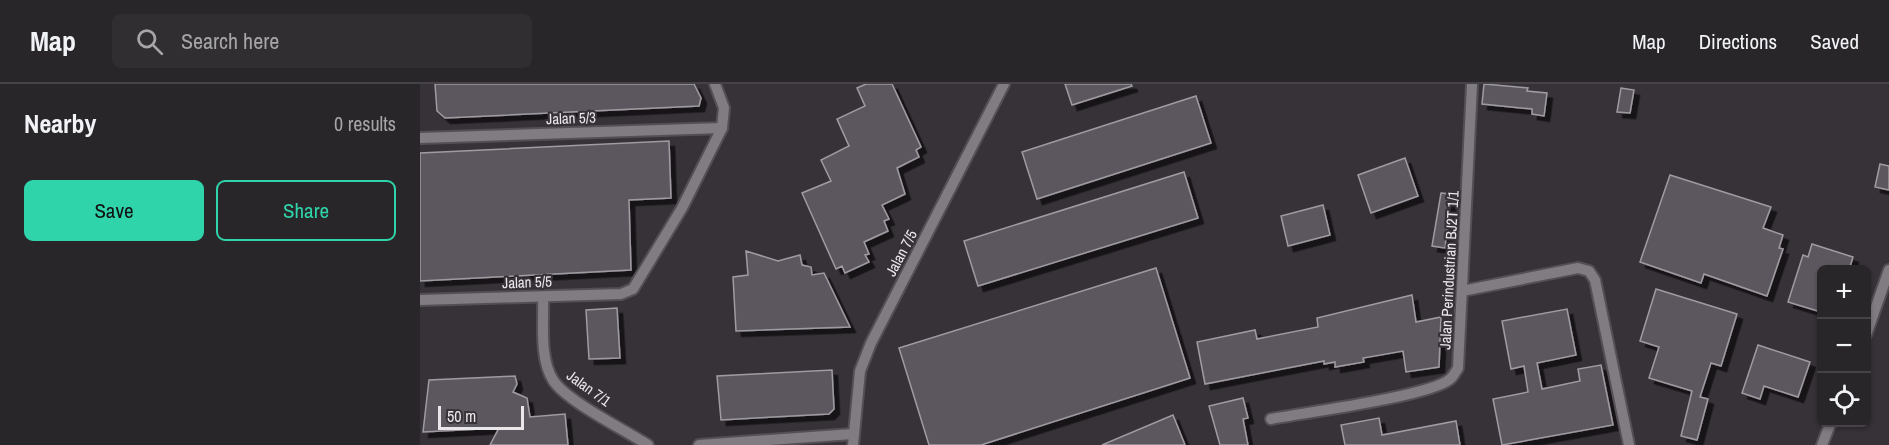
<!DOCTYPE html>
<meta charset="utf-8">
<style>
:root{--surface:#29262a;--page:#312e32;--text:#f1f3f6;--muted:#a5a5a8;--line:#454347;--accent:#2fd4aa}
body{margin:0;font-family:"Archivo Narrow",sans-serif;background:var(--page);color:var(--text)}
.controls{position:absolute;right:18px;bottom:18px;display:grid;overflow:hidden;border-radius:9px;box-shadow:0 2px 4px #0004}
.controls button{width:54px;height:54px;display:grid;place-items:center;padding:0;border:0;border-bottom:2px solid var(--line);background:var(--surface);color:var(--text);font:30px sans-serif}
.scale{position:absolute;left:18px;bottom:15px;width:86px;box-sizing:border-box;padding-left:6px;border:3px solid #eae7eb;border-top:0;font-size:16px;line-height:21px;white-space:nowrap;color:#eae7eb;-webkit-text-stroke:4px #373238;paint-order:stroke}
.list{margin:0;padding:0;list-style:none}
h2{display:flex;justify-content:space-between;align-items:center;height:78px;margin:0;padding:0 24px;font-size:26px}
h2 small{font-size:20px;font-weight:400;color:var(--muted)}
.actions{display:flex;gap:12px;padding:18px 24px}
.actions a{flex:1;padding:14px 0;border:2px solid var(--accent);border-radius:9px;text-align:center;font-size:21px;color:var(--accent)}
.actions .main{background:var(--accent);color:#111}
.icon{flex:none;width:33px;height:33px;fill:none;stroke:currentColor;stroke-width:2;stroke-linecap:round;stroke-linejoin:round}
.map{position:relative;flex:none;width:1469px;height:361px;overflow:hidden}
header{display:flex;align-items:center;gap:36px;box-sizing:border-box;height:84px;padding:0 30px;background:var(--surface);border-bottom:2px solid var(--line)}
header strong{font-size:28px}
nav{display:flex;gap:33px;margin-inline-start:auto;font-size:21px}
.search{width:420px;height:54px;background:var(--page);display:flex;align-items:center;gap:15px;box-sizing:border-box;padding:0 21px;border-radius:9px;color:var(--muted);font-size:22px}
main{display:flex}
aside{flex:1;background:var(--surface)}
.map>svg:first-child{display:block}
.building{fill:#5c575e;stroke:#a09ba2;stroke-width:1.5;filter:url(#shadow)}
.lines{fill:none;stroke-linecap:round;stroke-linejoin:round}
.minor-casing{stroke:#534f54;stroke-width:14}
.minor{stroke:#817b82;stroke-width:10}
.labels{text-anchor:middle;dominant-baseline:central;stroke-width:4.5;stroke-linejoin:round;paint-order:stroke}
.street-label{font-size:15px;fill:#eae7eb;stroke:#373238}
</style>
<header>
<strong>Map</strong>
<div class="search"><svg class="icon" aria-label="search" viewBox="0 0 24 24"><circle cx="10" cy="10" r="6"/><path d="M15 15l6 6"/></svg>Search here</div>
<nav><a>Map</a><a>Directions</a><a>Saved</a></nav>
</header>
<main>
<aside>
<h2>Nearby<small>0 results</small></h2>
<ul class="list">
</ul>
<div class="actions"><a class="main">Save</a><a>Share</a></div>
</aside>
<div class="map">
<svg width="1469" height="361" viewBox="0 0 1469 361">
<defs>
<filter id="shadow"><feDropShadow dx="5.5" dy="5.5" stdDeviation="0" flood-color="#0009"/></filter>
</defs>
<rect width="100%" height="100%" fill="#373238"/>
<g class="building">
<polygon points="15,0 274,0 281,14 279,22 25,34 17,27"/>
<polygon points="446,0 472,0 501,63 496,66 499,73 477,84 485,110 462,121 469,135 464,137 468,147 444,158 449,170 445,171 449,178 425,189 422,182 416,185 382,109 411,97 401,76 429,62 417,35 445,22 437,4"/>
<polygon points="645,0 711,0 712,2 652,21"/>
<polygon points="1064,0 1108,4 1107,7 1127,9 1124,32 1112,30 1112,25 1062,20"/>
<polygon points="1201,4 1214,6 1210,29 1197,28"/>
<polygon points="776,12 791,59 617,115 602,68"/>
<polygon points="249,57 251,114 209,116 211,186 0,197 0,69"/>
<polygon points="985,74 998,112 951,129 938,91"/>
<polygon points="1460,80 1469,82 1469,106 1455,103"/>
<polygon points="764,88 778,134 558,202 544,157"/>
<polygon points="1250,91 1351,123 1343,144 1363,151 1359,164 1363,165 1347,212 1284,190 1281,199 1220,178"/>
<polygon points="1021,109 1031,110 1025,164 1012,162"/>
<polygon points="903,121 910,151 868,162 861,132"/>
<polygon points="1392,160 1433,173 1429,186 1401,186 1401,228 1368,218 1383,171 1388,173"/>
<polygon points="326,167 358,177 380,171 382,181 391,183 392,191 404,189 430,243 316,247 313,193 328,191"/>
<polygon points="736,184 770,294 561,361 509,361 479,264"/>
<polygon points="1236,205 1317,230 1301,282 1291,279 1280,313 1288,315 1277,356 1261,352 1272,307 1229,294 1239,263 1220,257"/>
<polygon points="992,211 996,238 1021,233 1019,283 986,288 983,267 943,274 944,278 915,283 915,278 904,280 904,277 785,300 777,258 835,246 837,255 898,243 897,234"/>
<polygon points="197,224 200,274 169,275 166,226"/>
<polygon points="1147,225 1156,271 1117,279 1122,305 1160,297 1158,285 1181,281 1193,341 1082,361 1073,315 1108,308 1104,282 1091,285 1082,237"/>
<polygon points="1338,261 1390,278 1378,313 1344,302 1340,315 1322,309"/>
<polygon points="412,286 414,325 409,330 301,336 297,292"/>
<polygon points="95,292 97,300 93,308 107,314 110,333 145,330 148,361 70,361 79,344 3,348 9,296"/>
<polygon points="823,314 828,334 823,335 828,361 800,361 789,322"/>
<polygon points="753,331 765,361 682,361"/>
<polygon points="959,334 962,351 1036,337 1040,361 925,361 921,341"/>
</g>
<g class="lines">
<g class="minor-casing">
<g id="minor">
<polyline points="0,54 302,44"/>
<polyline points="1042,207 1158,184 1169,187 1175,196 1209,361"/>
<path d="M123 213C124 238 119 274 133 296 146 317 205 346 228 361"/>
<polyline points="0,216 201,210 213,205 262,124 302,44 304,24 295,0"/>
<polyline points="1446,251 1469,186"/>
<path d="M851 335C883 329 1011 312 1030 295 1033 293 1036 287 1038 284L1052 0"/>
<polyline points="279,361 433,350"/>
<polyline points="433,361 440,287 451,259 584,0"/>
<polyline points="1402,361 1411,338"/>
</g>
</g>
<use href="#minor" class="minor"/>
</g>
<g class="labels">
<g class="street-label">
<text transform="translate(151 34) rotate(-2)">Jalan 5/3</text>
<text transform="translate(481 169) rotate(-62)">Jalan 7/5</text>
<text transform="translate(1029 186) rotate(-87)">Jalan Perindustrian BJ2T 1/1</text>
<text transform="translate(107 198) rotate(-2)">Jalan 5/5</text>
<text transform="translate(169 304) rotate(36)">Jalan 7/1</text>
</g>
</g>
</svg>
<div class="controls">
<button>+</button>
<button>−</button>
<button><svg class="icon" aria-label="locate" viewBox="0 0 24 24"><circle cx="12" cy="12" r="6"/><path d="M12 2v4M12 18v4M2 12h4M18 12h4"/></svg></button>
</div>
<div class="scale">50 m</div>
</div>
</main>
